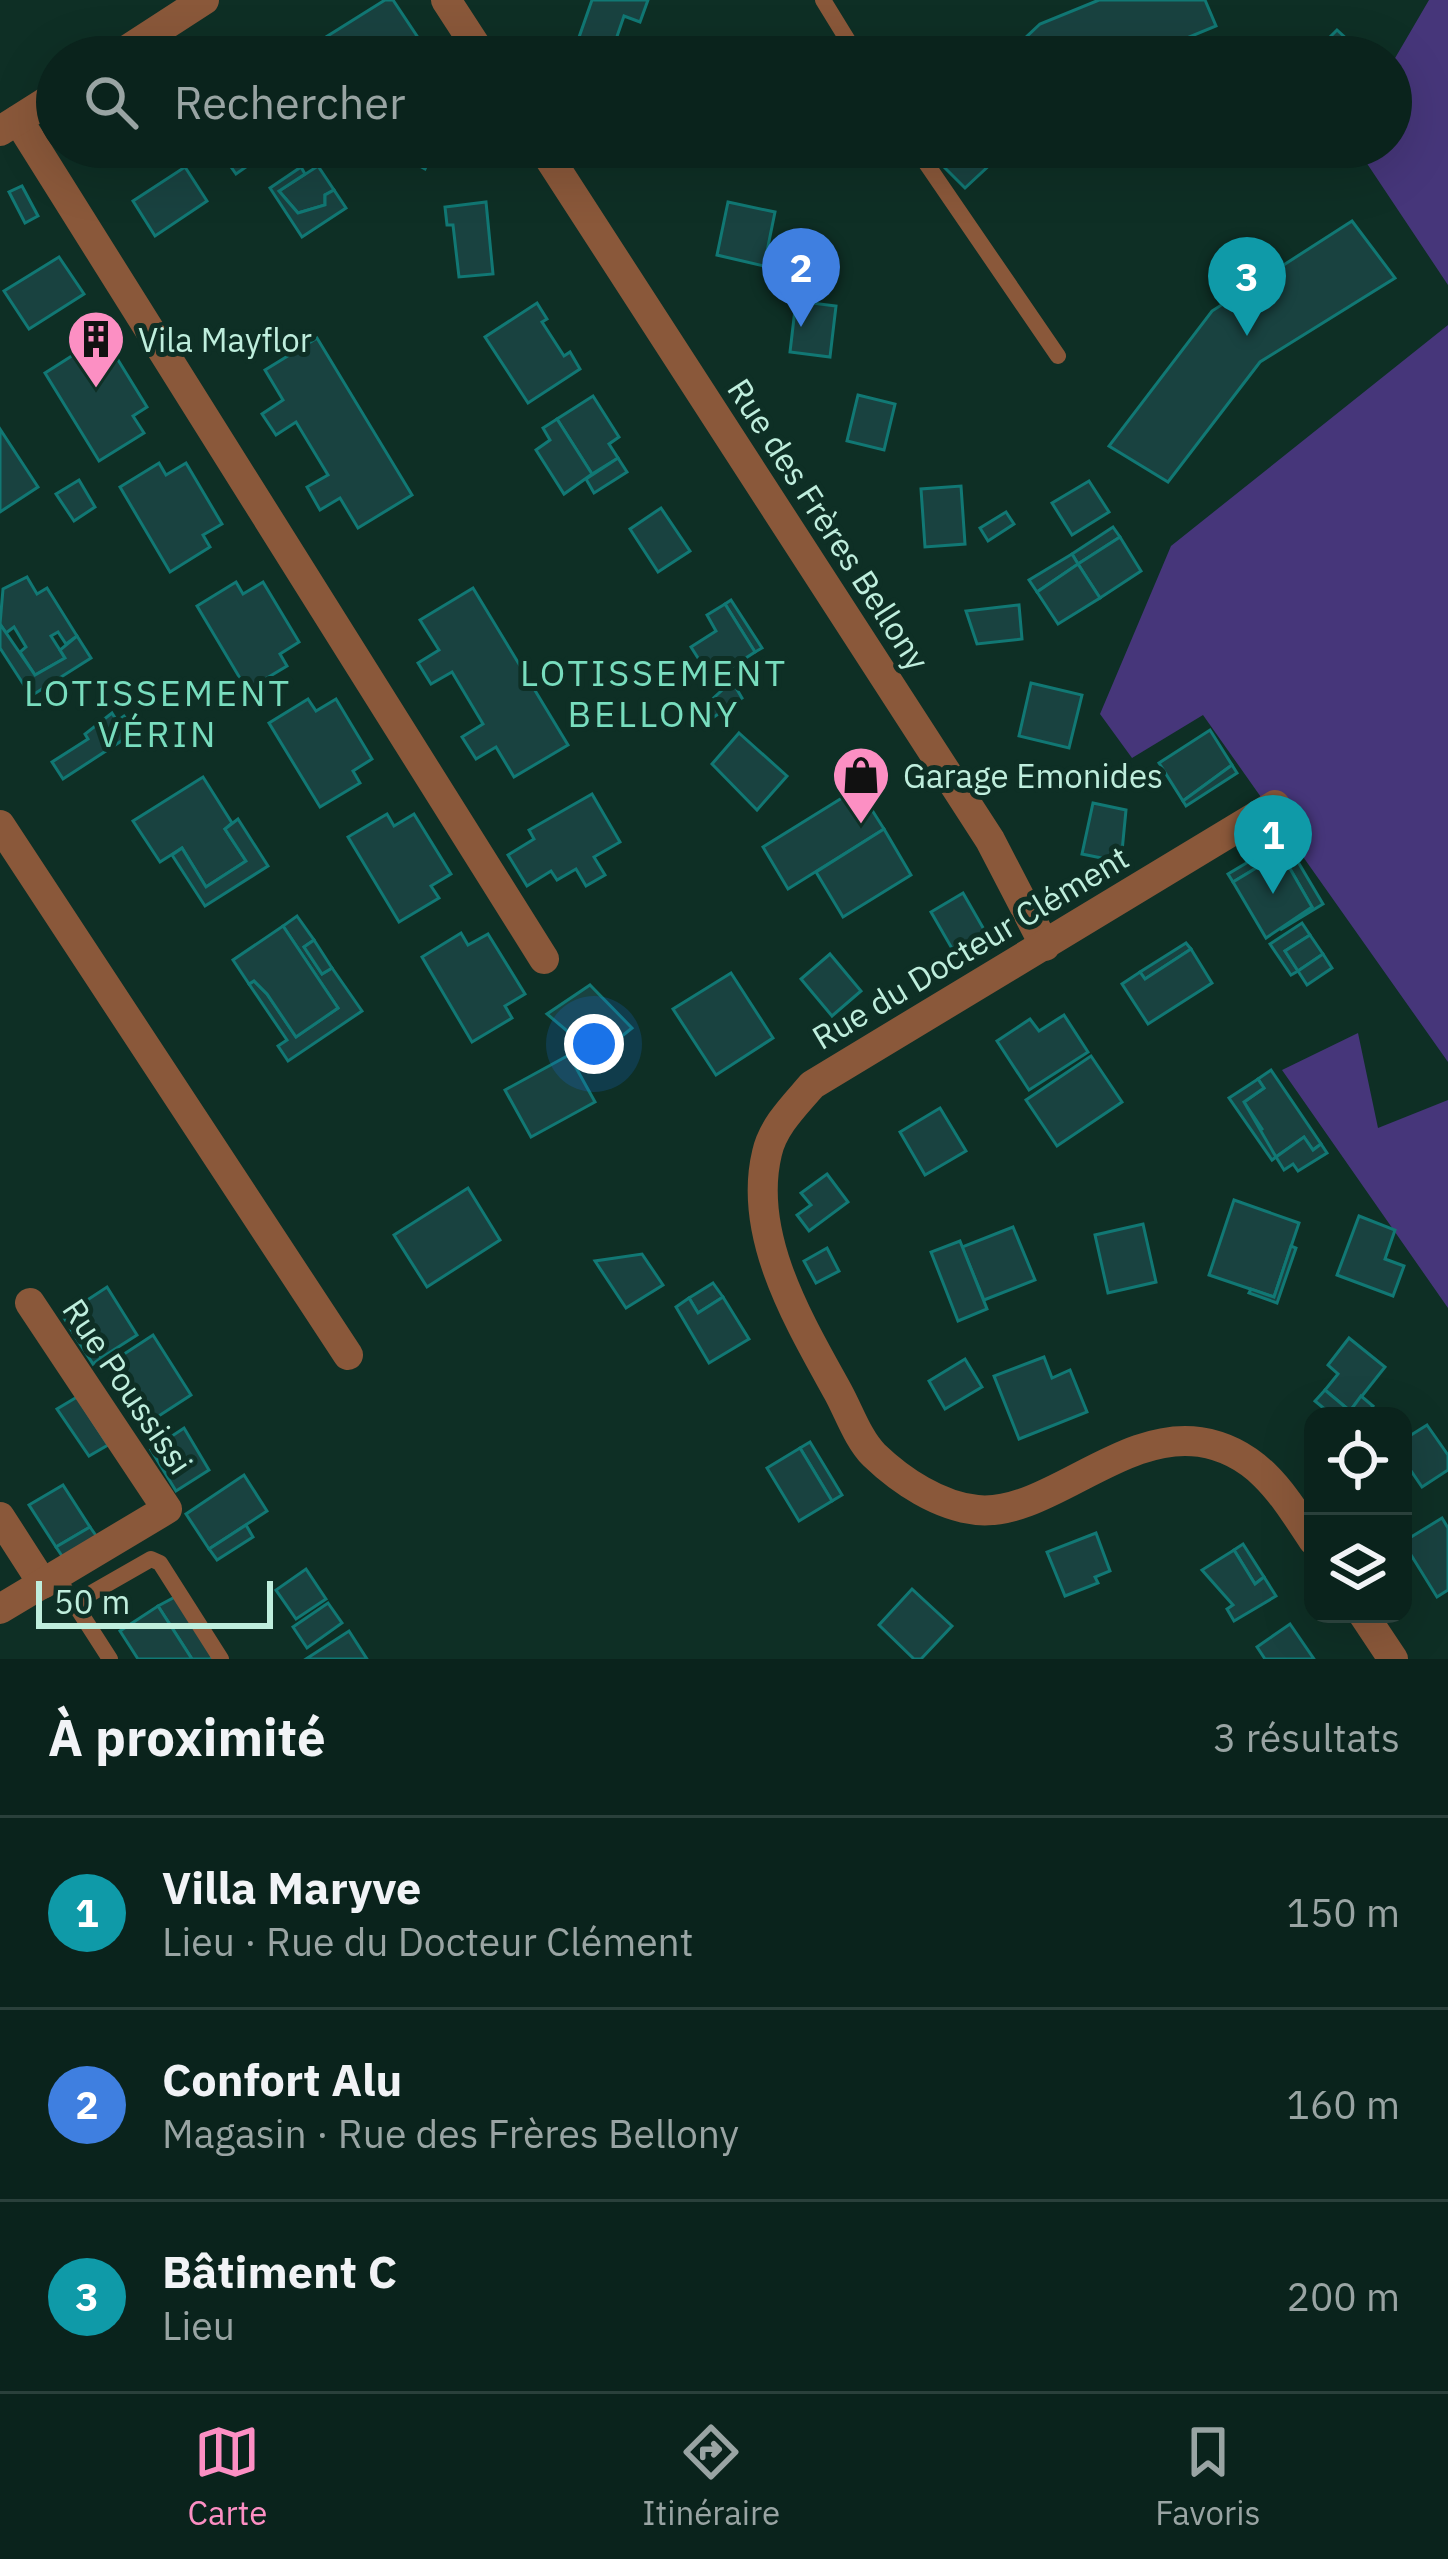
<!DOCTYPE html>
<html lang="fr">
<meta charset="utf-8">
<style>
:root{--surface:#0a231c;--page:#132b25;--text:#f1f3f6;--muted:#99a4a3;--line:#2a403b;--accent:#fc8fc3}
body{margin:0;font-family:"IBM Plex Sans",sans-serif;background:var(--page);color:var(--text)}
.controls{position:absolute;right:36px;bottom:36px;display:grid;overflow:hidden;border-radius:24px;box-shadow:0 12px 48px #0002}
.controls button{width:108px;height:108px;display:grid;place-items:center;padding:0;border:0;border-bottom:3px solid var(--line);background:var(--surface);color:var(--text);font:60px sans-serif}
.scale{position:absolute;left:36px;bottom:30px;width:237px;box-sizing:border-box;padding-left:12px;border:6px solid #bfeedd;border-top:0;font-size:33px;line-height:42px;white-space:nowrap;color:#bfeedd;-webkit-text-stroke:9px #0e2f25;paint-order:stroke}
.you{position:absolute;left:594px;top:1044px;width:42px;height:42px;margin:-30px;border:9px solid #fff;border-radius:50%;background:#1a73e8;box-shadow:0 0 0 18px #1a73e833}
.badge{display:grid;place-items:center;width:78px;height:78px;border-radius:50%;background:var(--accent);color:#fff;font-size:39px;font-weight:700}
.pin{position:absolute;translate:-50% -99px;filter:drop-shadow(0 3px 6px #0008)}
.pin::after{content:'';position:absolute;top:63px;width:42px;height:36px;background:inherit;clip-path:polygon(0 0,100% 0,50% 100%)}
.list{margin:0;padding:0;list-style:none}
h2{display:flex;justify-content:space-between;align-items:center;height:156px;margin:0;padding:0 48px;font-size:51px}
h2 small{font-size:39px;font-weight:400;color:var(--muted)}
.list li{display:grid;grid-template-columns:78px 1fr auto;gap:36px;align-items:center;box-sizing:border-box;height:192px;padding:0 48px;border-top:3px solid var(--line)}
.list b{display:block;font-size:45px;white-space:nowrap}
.list p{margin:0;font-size:39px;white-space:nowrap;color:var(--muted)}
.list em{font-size:39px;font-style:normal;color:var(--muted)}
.icon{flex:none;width:66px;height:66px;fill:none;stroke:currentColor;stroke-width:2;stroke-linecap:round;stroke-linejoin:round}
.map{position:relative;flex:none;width:1448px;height:1659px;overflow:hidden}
.search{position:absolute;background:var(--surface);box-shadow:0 12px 48px #0002;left:36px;right:36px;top:36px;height:132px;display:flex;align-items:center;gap:30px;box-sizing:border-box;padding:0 42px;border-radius:66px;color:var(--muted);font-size:45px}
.sheet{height:732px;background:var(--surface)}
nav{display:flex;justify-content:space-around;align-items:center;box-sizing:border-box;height:168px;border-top:3px solid var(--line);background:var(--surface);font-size:33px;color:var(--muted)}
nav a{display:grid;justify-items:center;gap:6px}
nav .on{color:var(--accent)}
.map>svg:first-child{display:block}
.green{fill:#46367a}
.building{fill:#194240;stroke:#117874;stroke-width:3}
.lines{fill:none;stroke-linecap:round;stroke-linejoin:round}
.service{stroke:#8a583a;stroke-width:16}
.minor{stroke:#8a583a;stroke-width:30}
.tertiary{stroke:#8a583a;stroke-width:30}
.labels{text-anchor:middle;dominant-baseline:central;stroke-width:10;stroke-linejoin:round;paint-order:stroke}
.poi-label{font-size:33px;fill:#bfeedd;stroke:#0e2f25;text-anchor:start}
.street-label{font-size:33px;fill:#bfeedd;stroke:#0e2f25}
.neighbourhood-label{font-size:36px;letter-spacing:3px;fill:#78ddbe;stroke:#0e2f25}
</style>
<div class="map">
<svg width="1448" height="1659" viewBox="0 0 1448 1659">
<rect width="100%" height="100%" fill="#0e2f25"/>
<g class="green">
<polygon points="1429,0 1448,0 1448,285 1356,147 1391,147 1391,65"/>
<polygon points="1448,325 1448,1062 1203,715 1132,758 1100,714 1171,546"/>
<polygon points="1358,1033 1378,1128 1448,1100 1448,1308 1282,1070"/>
</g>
<g class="building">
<polygon points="385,0 393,0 417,36 384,57 294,57"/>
<polygon points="592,0 648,0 640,22 624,16 610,57 589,55 592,49 577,43"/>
<polygon points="1099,0 1205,0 1216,26 1141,57 1005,57 1040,24"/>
<polygon points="1337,30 1360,51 1354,57 1339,57 1324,43"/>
<polygon points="217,147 274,147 236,174"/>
<polygon points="385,147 435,147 425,169"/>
<polygon points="924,147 1009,147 965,188"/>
<polygon points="318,166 334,190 325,195 325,205 298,213 279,191"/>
<polygon points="185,167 207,201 155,236 133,201"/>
<polygon points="301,167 305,174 279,191 298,213 325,205 325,195 334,190 346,208 302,237 270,188"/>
<polygon points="22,186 38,216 25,223 9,192"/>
<polygon points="486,202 493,274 459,277 453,225 447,225 445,207"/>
<polygon points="728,202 775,212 764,266 717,255"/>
<polygon points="1352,221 1395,278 1260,362 1168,482 1109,446 1212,311"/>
<polygon points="59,257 84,294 29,329 4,291"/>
<polygon points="796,301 836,306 830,357 790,352"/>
<polygon points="537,303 547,319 542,322 564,356 570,352 580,369 528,403 485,337"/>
<polygon points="317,338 412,495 358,528 340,498 320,510 307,487 328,475 296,422 276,435 262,414 283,400 265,370"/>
<polygon points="89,345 101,364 115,355 147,407 133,416 144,433 99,461 45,373"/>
<polygon points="858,395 895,404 884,450 847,441"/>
<polygon points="593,396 619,437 609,444 618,458 592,474 557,419"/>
<polygon points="557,419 592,474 564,494 536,450 550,440 543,428"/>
<polygon points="0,429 38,487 0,512"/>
<polygon points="618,458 627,472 594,493 586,479"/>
<polygon points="159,463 166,475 186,463 222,524 203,535 210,547 170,572 120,487"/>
<polygon points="79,480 95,507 74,521 56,494"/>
<polygon points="1089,481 1109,512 1072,535 1052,503"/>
<polygon points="961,486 965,544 925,547 921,489"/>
<polygon points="661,508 690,551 658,572 630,529"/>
<polygon points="1006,512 1014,524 988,541 980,528"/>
<polygon points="1113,527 1120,537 1078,564 1072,554"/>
<polygon points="1120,537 1141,571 1100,598 1078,564"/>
<polygon points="1072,554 1078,564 1037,592 1029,580"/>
<polygon points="1078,564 1100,598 1058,624 1037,592"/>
<polygon points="27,577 37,594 47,588 77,636 66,644 58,632 51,636 65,658 35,675 20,652 26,647 14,627 6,633 0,624 3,589"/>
<polygon points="236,582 243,594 263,582 299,642 280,654 287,666 247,690 197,606"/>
<polygon points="473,588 568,745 514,777 496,747 476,759 462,737 483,724 452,672 431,684 418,663 439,650 420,620"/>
<polygon points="731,600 762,648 755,652 725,604"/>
<polygon points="725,604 755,652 712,680 691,647 716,631 707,615"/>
<polygon points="1019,605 1022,639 977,644 966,611"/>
<polygon points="0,624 35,675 65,658 60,650 77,636 91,658 31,696 0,648"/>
<polygon points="732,681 742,698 714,717 706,705"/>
<polygon points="1031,683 1082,695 1069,748 1019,736"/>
<polygon points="308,699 316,711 336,699 372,759 353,771 360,783 320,807 269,723"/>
<polygon points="112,713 117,721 124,716 135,732 63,779 52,762 88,739 85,734"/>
<polygon points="1210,730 1232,765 1183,801 1159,763"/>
<polygon points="739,733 787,776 757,810 712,764"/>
<polygon points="1232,765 1237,773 1186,806 1183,801"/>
<polygon points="203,777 232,823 225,829 246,861 206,887 182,848 160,862 133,821"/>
<polygon points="858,788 884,829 788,889 763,847"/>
<polygon points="592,794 620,842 594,857 605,875 586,886 576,869 557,880 551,871 527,886 508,855 534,839 529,830"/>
<polygon points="1093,803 1126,810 1121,862 1082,854"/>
<polygon points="387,814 394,826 414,814 451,874 431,886 439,898 399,922 348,837"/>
<polygon points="238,819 268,866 205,906 172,855 182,848 206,887 246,861 225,829"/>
<polygon points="884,829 911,875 843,917 816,872"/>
<polygon points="1285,840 1323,904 1280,930 1312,907 1281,853 1233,882 1228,874"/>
<polygon points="1281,853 1312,907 1266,938 1233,882"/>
<polygon points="963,893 986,933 954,952 931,912"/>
<polygon points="297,916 314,940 304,947 322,974 332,968 362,1011 288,1061 278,1046 287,1040 249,984 254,981 267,994 296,1037 338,1008 283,926"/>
<polygon points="1302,923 1310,935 1285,951 1298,971 1291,975 1270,944"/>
<polygon points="283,926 338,1008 296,1037 267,994 254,981 249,984 233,960"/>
<polygon points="461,933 468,945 488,934 525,994 505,1006 512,1018 472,1042 422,957"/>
<polygon points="1310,935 1323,954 1298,971 1285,951"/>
<polygon points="314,940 332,968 322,974 304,947"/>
<polygon points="1186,943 1191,949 1145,979 1140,972"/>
<polygon points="1191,949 1212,983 1148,1024 1122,984 1140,972 1145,979"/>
<polygon points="830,954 861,991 832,1016 801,979"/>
<polygon points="1323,954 1332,968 1307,985 1298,971"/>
<polygon points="731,973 773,1038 716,1075 673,1009"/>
<polygon points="590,985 632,1028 597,1056 547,1014"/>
<polygon points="1064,1015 1088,1052 1029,1090 997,1041 1030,1019 1039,1031"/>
<polygon points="569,1055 595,1102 531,1137 505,1090"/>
<polygon points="1091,1056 1122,1102 1057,1146 1026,1100"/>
<polygon points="1271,1070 1321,1144 1313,1150 1304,1137 1276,1157 1258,1132 1262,1129 1244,1102 1264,1088 1258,1079"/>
<polygon points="1258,1079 1264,1088 1244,1102 1276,1157 1272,1160 1229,1098"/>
<polygon points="940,1108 966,1151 925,1175 900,1132"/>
<polygon points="1304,1137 1313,1150 1321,1144 1327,1153 1298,1171 1293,1164 1284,1170 1276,1157"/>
<polygon points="827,1174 848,1202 809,1231 797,1215 811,1205 801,1193"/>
<polygon points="468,1188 500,1240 427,1287 394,1235"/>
<polygon points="1234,1200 1299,1223 1274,1297 1209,1275"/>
<polygon points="1359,1216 1395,1230 1385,1259 1404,1266 1393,1296 1337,1275"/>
<polygon points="1143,1224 1156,1282 1108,1293 1095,1235"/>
<polygon points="1013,1227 1035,1280 984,1300 962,1247"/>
<polygon points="960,1241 987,1309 958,1321 931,1252"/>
<polygon points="1291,1246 1296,1248 1277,1303 1249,1293 1251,1289 1274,1297"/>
<polygon points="827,1248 839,1271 816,1283 804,1261"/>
<polygon points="642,1254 663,1285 626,1308 595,1261"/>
<polygon points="713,1283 723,1297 698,1313 689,1298"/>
<polygon points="107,1287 137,1335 101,1358 81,1326 73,1333 63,1316"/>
<polygon points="723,1297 749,1339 709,1363 676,1307 689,1298 698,1313"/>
<polygon points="81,1326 101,1358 93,1364 73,1333"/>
<polygon points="153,1335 191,1395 151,1421 112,1362"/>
<polygon points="1349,1338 1385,1367 1350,1411 1325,1390 1338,1374 1328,1365"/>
<polygon points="1044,1357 1052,1378 1070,1370 1087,1412 1019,1439 994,1376"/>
<polygon points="965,1359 982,1387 945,1409 929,1381"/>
<polygon points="1325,1390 1350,1411 1361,1396 1373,1406 1365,1416 1333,1416 1315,1401"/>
<polygon points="77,1397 108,1445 89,1456 57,1409"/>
<polygon points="1427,1425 1448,1455 1448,1470 1422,1487 1403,1459 1403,1440"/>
<polygon points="184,1428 209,1470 176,1491 151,1450"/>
<polygon points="810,1442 842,1495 832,1501 800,1448"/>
<polygon points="800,1448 832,1501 799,1521 767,1468"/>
<polygon points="244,1475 267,1511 209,1549 186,1514"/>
<polygon points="63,1485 90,1527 56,1547 29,1505"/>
<polygon points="1442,1518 1448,1528 1448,1590 1437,1597 1403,1542"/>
<polygon points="246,1525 253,1537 217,1560 209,1549"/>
<polygon points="90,1527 97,1537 64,1559 56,1547"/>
<polygon points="1096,1533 1110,1571 1095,1577 1098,1583 1065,1596 1047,1552"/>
<polygon points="1243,1544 1264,1577 1255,1584 1234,1550"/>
<polygon points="1234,1550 1255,1584 1264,1577 1276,1596 1234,1621 1227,1609 1233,1605 1202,1570"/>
<polygon points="306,1569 326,1599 296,1619 276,1590"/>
<polygon points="912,1589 952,1626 921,1659 914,1659 879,1625"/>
<polygon points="175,1597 214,1656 210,1659 192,1659 158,1606"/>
<polygon points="328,1603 342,1623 307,1648 293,1627"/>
<polygon points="158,1606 192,1659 138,1659 120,1631"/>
<polygon points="1290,1624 1314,1659 1265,1659 1257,1647"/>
<polygon points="349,1631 367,1659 306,1659"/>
</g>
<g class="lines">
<g class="service">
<polyline points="823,0 858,57"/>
<polyline points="915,147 1058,356"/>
<polyline points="56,1575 110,1659"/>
<polyline points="74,1603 151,1559 160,1563 221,1659"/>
</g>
<g class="minor">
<polyline points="446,0 483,57"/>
<polyline points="18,120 544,959"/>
<polyline points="542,147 990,840 1045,946"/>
<path d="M1275 805 812 1085C795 1105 773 1126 767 1153 747 1236 800 1323 838 1392 849 1412 858 1439 874 1455 901 1481 939 1506 977 1510 1046 1517 1121 1430 1200 1442 1258 1451 1284 1496 1313 1540"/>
<polyline points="0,825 348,1355"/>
<polyline points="0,1517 43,1584"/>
<polyline points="0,1609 167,1509 30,1303"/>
<polyline points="1363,1614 1393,1659"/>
</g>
<g class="tertiary">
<polyline points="116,57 204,0"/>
<polyline points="0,131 57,95"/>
</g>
</g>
<defs>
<g id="building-pin" transform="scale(3)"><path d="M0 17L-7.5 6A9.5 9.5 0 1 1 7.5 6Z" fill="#fc8fc3" stroke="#0e2f25"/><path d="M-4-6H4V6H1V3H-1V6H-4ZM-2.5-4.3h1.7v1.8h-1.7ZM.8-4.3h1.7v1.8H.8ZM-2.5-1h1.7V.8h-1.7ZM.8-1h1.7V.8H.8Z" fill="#111"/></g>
<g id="shop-pin" transform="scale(3)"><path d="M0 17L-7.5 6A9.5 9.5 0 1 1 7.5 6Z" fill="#fc8fc3" stroke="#0e2f25"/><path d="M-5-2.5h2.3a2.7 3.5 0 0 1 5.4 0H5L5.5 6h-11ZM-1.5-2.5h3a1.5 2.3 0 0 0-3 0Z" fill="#111"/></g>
</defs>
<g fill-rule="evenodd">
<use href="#building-pin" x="96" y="339"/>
<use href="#shop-pin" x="861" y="775"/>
</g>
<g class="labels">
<g class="poi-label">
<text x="138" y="339">Vila Mayflor</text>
<text x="903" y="775">Garage Emonides</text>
</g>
<g class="street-label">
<text transform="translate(829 524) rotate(57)">Rue des Frères Bellony</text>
<text transform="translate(970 947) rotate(-31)">Rue du Docteur Clément</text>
<text transform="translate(128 1386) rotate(56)">Rue Poussissi</text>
</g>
<g class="neighbourhood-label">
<text x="654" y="672">LOTISSEMENT<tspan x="654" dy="41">BELLONY</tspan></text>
<text x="158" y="692">LOTISSEMENT<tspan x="158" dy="41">VÉRIN</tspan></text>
</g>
</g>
</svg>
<div class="controls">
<button><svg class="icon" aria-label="locate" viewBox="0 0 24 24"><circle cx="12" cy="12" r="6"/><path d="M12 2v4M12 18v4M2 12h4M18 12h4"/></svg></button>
<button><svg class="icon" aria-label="layers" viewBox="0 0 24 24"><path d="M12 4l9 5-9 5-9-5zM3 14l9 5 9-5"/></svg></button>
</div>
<div class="scale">50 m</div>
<div class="you"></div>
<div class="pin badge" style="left:1273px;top:894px;background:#0f9aa8">1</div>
<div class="pin badge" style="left:801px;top:327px;background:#3f7fe0">2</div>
<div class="pin badge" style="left:1247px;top:336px;background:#0f9aa8">3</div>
<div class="search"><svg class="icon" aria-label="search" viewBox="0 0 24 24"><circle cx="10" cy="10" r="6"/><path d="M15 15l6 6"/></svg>Rechercher</div>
</div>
<section class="sheet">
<h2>À proximité<small>3 résultats</small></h2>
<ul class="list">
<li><span class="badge" style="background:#0f9aa8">1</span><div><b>Villa Maryve</b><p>Lieu · Rue du Docteur Clément</p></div><em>150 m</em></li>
<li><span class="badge" style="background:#3f7fe0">2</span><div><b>Confort Alu</b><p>Magasin · Rue des Frères Bellony</p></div><em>160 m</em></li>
<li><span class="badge" style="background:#0f9aa8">3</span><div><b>Bâtiment C</b><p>Lieu</p></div><em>200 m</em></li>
</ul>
</section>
<nav>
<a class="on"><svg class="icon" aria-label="map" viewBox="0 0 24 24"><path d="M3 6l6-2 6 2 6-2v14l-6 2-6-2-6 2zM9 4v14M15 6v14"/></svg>Carte</a>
<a><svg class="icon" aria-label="directions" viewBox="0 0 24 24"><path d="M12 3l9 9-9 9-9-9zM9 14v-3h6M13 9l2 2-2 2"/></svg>Itinéraire</a>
<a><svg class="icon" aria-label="saved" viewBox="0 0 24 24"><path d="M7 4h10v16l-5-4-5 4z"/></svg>Favoris</a>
</nav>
